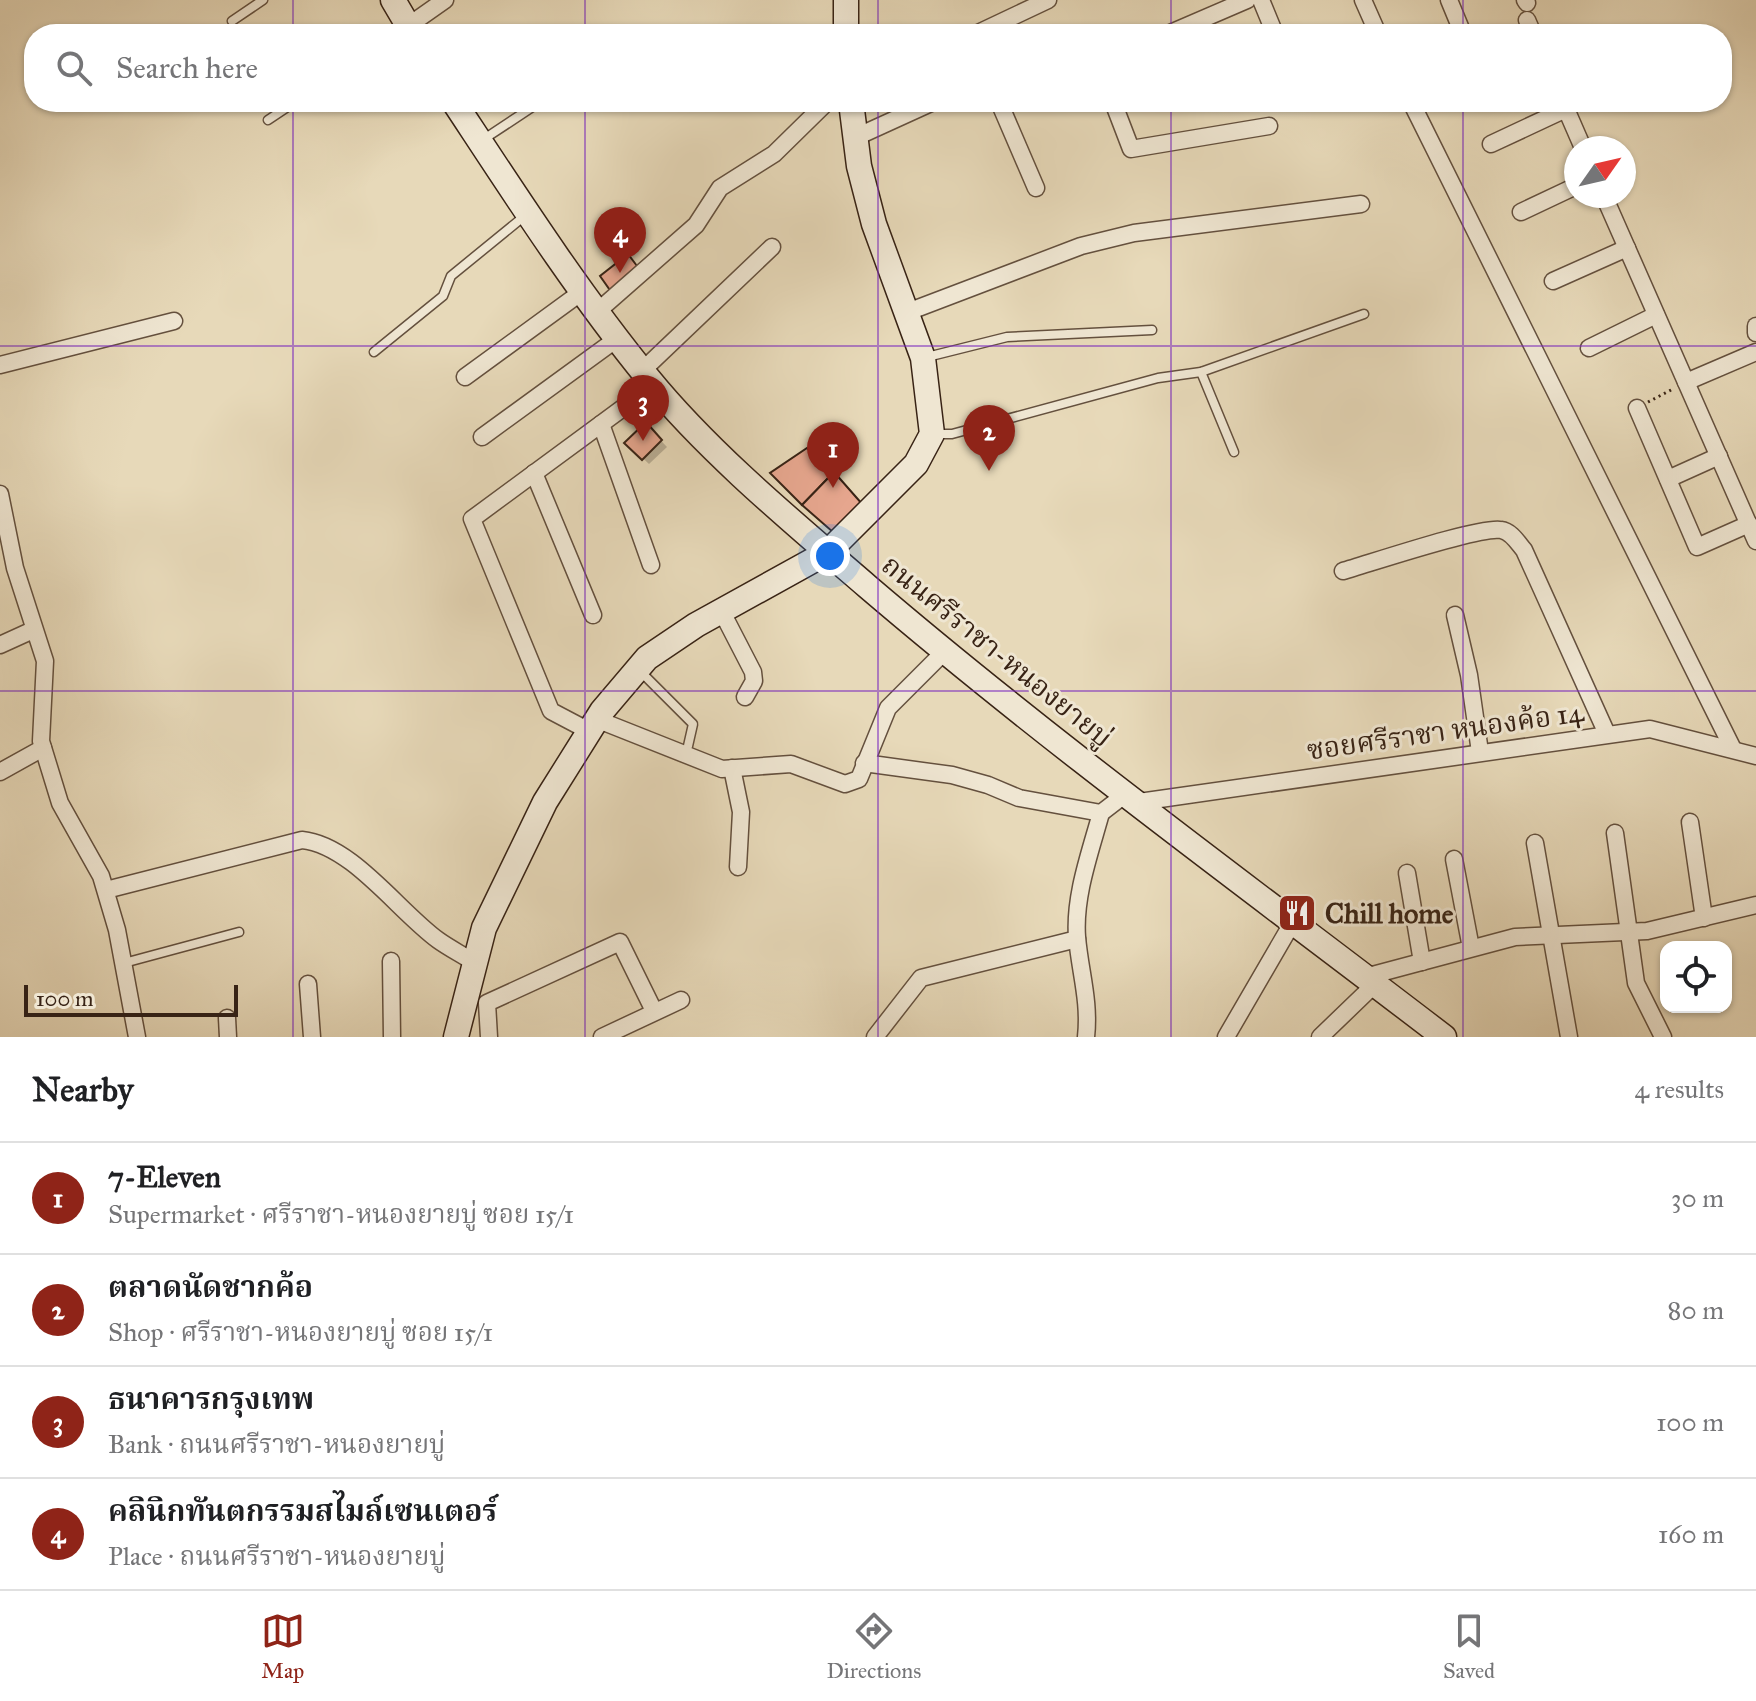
<!DOCTYPE html>
<meta charset="utf-8">
<style>
:root{--surface:#fff;--page:#f6f6f6;--text:#202124;--muted:#757577;--line:#e0e0e0;--accent:#8f2418}
body{margin:0;font-family:"IM FELL Great Primer","Noto Serif Thai",serif;background:var(--page);color:var(--text)}
.controls{position:absolute;right:24px;bottom:24px;display:grid;overflow:hidden;border-radius:16px;box-shadow:0 2px 6px #0004}
.controls button{width:72px;height:72px;display:grid;place-items:center;padding:0;border:0;border-bottom:2px solid var(--line);background:var(--surface);color:var(--text);font:40px sans-serif}
.compass{position:absolute;left:1564px;top:136px;width:72px;height:72px;border-radius:50%;background:var(--surface);box-shadow:0 2px 6px #0004;rotate:56deg}
.scale{position:absolute;left:24px;bottom:20px;width:214px;box-sizing:border-box;padding-left:8px;border:4px solid #382315;border-top:0;font-size:22px;line-height:28px;white-space:nowrap;color:#382315;-webkit-text-stroke:6px #efe6d2;paint-order:stroke}
.you{position:absolute;left:830px;top:556px;width:28px;height:28px;margin:-20px;border:6px solid #fff;border-radius:50%;background:#1a73e8;box-shadow:0 0 0 12px #1a73e833}
.badge{display:grid;place-items:center;width:52px;height:52px;border-radius:50%;background:var(--accent);color:#fff;font-size:26px;font-weight:700}
.pin{position:absolute;translate:-50% -66px;filter:drop-shadow(0 2px 4px #0008)}
.pin::after{content:'';position:absolute;top:42px;width:28px;height:24px;background:inherit;clip-path:polygon(0 0,100% 0,50% 100%)}
.list{margin:0;padding:0;list-style:none}
h2{display:flex;justify-content:space-between;align-items:center;height:104px;margin:0;padding:0 32px;font-size:34px}
h2 small{font-size:26px;font-weight:400;color:var(--muted)}
.list li{display:grid;grid-template-columns:52px 1fr auto;gap:24px;align-items:center;box-sizing:border-box;height:112px;padding:0 32px;border-top:2px solid var(--line)}
.list b{display:block;font-size:30px;white-space:nowrap}
.list p{margin:0;font-size:26px;white-space:nowrap;color:var(--muted)}
.list em{font-size:26px;font-style:normal;color:var(--muted)}
.icon{flex:none;width:44px;height:44px;fill:none;stroke:currentColor;stroke-width:2;stroke-linecap:round;stroke-linejoin:round}
.map{position:relative;flex:none;width:1756px;height:1037px;overflow:hidden}
.search{position:absolute;background:var(--surface);box-shadow:0 2px 6px #0004;left:24px;right:24px;top:24px;height:88px;display:flex;align-items:center;gap:20px;box-sizing:border-box;padding:0 28px;border-radius:32px;color:var(--muted);font-size:30px}
.sheet{height:552px;background:var(--surface)}
nav{display:flex;justify-content:space-around;align-items:center;box-sizing:border-box;height:112px;border-top:2px solid var(--line);background:var(--surface);font-size:22px;color:var(--muted)}
nav a{display:grid;justify-items:center;gap:4px}
nav .on{color:var(--accent)}
.map>svg:first-child{display:block}
.shadow{fill:#0003}
.building{fill:#e6a68e;stroke:#382315;stroke-width:2}
.lines{fill:none;stroke-linecap:round;stroke-linejoin:round}
.lane-casing{stroke:#64503e;stroke-width:11}
.street-casing{stroke:#64503e;stroke-width:19}
.secondary-casing{stroke:#382315;stroke-width:27}
.path{stroke:#382315;stroke-width:3;stroke-dasharray:2 4;stroke-linecap:butt}
.lane{stroke:#efe6d2;stroke-width:8}
.street{stroke:#efe6d2;stroke-width:16}
.secondary{stroke:#efe6d2;stroke-width:24}
.grid{fill:none;stroke:#7b2cbf;stroke-width:2;stroke-opacity:0.55}
.labels{text-anchor:middle;dominant-baseline:central;stroke-width:6;stroke-linejoin:round;paint-order:stroke}
.street-label{font-size:28px;fill:#382315;stroke:#efe6d2}
.poi-label{font-size:28px;font-weight:bold;fill:#382315;stroke:#efe6d2;text-anchor:start}
</style>
<div class="map">
<svg width="1756" height="1037" viewBox="0 0 1756 1037">
<rect width="100%" height="100%" fill="#e7d9b9"/>
<filter id="stains"><feTurbulence type="fractalNoise" baseFrequency=".0025" numOctaves="4"/><feColorMatrix values="0 0 0 0 .2 0 0 0 0 .09 0 0 0 0 .02 0 0 0 .5 -.17"/></filter>
<radialGradient id="worn" r=".72"><stop offset=".6" stop-color="#630" stop-opacity="0"/><stop offset="1" stop-color="#630" stop-opacity=".3"/></radialGradient>
<polygon class="shadow" points="646,425 667,447 649,464 627,443"/>
<g class="building">
<polygon points="628,254 640,270 612,293 600,276"/>
<polygon points="646,422 662,440 642,460 624,443"/>
<polygon points="807,448 834,472 802,505 770,473"/>
<polygon points="834,472 863,505 834,533 802,505"/>
</g>
<g class="lines">
<g class="lane-casing">
<g id="lane">
<polyline points="232,21 263,0"/>
<polyline points="268,120 295,102"/>
<polyline points="484,139 540,102"/>
<polyline points="374,352 443,296 451,276 527,214"/>
<polyline points="927,357 1007,337 1152,330"/>
<polyline points="1201,372 1234,452"/>
<polyline points="933,434 952,434 1158,378 1201,372 1364,314"/>
<polyline points="641,672 693,724 688,746"/>
<polyline points="124,963 239,932"/>
</g>
</g>
<g class="street-casing">
<g id="street">
<polyline points="1261,0 1275,34"/>
<polyline points="1363,0 1378,34"/>
<polyline points="1449,0 1461,29"/>
<polyline points="1525,0 1527,3"/>
<polyline points="1527,20 1533,34"/>
<polyline points="408,26 445,0"/>
<polyline points="976,34 1048,0"/>
<polyline points="1082,34 1087,34"/>
<polyline points="1168,34 1247,0"/>
<polyline points="999,102 1036,188"/>
<polyline points="1113,102 1131,149 1269,126"/>
<polyline points="1411,102 1733,749"/>
<polyline points="1563,102 1583,148"/>
<polyline points="854,138 933,102"/>
<polyline points="1491,144 1566,109"/>
<polyline points="1604,196 1756,541"/>
<polyline points="1521,212 1576,186"/>
<polyline points="1553,281 1627,248"/>
<polyline points="598,311 696,225 720,188 774,154 827,102"/>
<polyline points="905,313 1081,246 1134,233 1361,204"/>
<polyline points="1756,326 1756,333"/>
<polyline points="1589,348 1656,315"/>
<polyline points="0,365 174,321"/>
<polyline points="643,370 772,247"/>
<polyline points="465,377 583,291"/>
<polyline points="1686,382 1756,352"/>
<polyline points="1637,408 1697,547 1749,524"/>
<polyline points="601,424 651,565"/>
<polyline points="482,437 618,338"/>
<polyline points="534,473 593,615"/>
<polyline points="1668,479 1719,456"/>
<polyline points="0,494 15,568 45,661 41,741 60,803 101,876 117,930 137,1037"/>
<path d="M1343 571C1371 563 1480 526 1501 530 1511 531 1518 543 1524 550L1607 734"/>
<polyline points="722,612 753,672 754,681 745,697"/>
<polyline points="1455,615 1469,675 1480,752"/>
<polyline points="0,645 33,630"/>
<polyline points="596,719 722,769 791,764 845,784 859,779 888,708 944,652"/>
<polyline points="589,731 551,711 472,519 654,385"/>
<polyline points="864,763 952,775 988,785 1019,798 1101,813 1127,793"/>
<polyline points="732,768 741,812 738,867"/>
<polyline points="0,772 43,748"/>
<polyline points="1139,802 1650,729 1756,756"/>
<polyline points="1690,822 1704,918"/>
<polyline points="1615,833 1636,983 1663,1037"/>
<polyline points="1535,843 1569,1037"/>
<polyline points="1454,859 1471,948"/>
<polyline points="1407,873 1422,962"/>
<path d="M106 890 302 840C352 845 398 911 438 940 449 948 463 955 475 963"/>
<polyline points="391,961 392,1037"/>
<polyline points="1365,977 1515,937 1647,931 1756,905"/>
<polyline points="308,984 312,1037"/>
<polyline points="227,1018 228,1037"/>
<polyline points="489,1037 487,1003 620,942 654,1011"/>
<polyline points="602,1037 681,1000"/>
<polyline points="875,1037 921,978 1077,939"/>
<path d="M1086 1037C1090 1001 1080 972 1077 937 1074 896 1090 853 1101 813"/>
<polyline points="1226,1037 1294,920"/>
<polyline points="1320,1037 1375,984"/>
</g>
</g>
<g class="secondary-casing">
<g id="secondary">
<polyline points="393,0 413,34"/>
<polyline points="846,34 846,0"/>
<path d="M454 102C516 196 577 291 648 378 709 453 795 524 868 587 1053 745 1251 889 1444 1037"/>
<polyline points="456,1037 484,928 545,802 602,711 647,658 696,625 828,552 916,464 932,434 923,358 874,224 859,166 851,102"/>
</g>
</g>
<polyline class="path" points="1648,402 1673,389"/>
<use href="#lane" class="lane"/>
<use href="#street" class="street"/>
<use href="#secondary" class="secondary"/>
</g>
<path class="grid" d="M293 0V34M585 0V34M878 0V34M1171 0V34M1463 0V34M293 102V1037M585 102V1037M878 102V1037M1171 102V1037M1463 102V1037M0 346H1756M0 691H1756"/>
<defs>
<g id="restaurant-square" transform="scale(2)"><rect x="-9" y="-9" width="18" height="18" rx="4" fill="#8f2418" stroke="#efe6d2"/><path d="M-5-6h1v4h1v-4h1v4h1v-4h1v5L-1.5 .5V6h-2V.5L-5-1ZM5-6V6H3V1.5H1.5Q1.5-4 5-6Z" fill="#fff"/></g>
</defs>
<g fill-rule="evenodd">
<use href="#restaurant-square" x="1297" y="913"/>
</g>
<g class="labels">
<g class="street-label">
<text transform="translate(997 651) rotate(39)">ถนนศรีราชา-หนองยายบู่</text>
<text transform="translate(1445 731) rotate(-8)">ซอยศรีราชา หนองค้อ 14</text>
</g>
<g class="poi-label">
<text x="1325" y="913">Chill home</text>
</g>
</g>
<rect width="100%" height="100%" filter="url(#stains)"/>
<rect width="100%" height="100%" fill="url(#worn)"/>
</svg>
<div class="controls">
<button><svg class="icon" aria-label="locate" viewBox="0 0 24 24"><circle cx="12" cy="12" r="6"/><path d="M12 2v4M12 18v4M2 12h4M18 12h4"/></svg></button>
</div>
<svg class="compass" viewBox="-18 -18 36 36"><path d="M0-13l5 13h-10z" fill="#e53935"/><path d="M0 13l5-13h-10z" fill="#757577"/></svg>
<div class="scale">100 m</div>
<div class="you"></div>
<div class="pin badge" style="left:833px;top:488px">1</div>
<div class="pin badge" style="left:989px;top:471px">2</div>
<div class="pin badge" style="left:643px;top:441px">3</div>
<div class="pin badge" style="left:620px;top:273px">4</div>
<div class="search"><svg class="icon" aria-label="search" viewBox="0 0 24 24"><circle cx="10" cy="10" r="6"/><path d="M15 15l6 6"/></svg>Search here</div>
</div>
<section class="sheet">
<h2>Nearby<small>4 results</small></h2>
<ul class="list">
<li><span class="badge">1</span><div><b>7-Eleven</b><p>Supermarket · ศรีราชา-หนองยายบู่ ซอย 15/1</p></div><em>30 m</em></li>
<li><span class="badge">2</span><div><b>ตลาดนัดชากค้อ</b><p>Shop · ศรีราชา-หนองยายบู่ ซอย 15/1</p></div><em>80 m</em></li>
<li><span class="badge">3</span><div><b>ธนาคารกรุงเทพ</b><p>Bank · ถนนศรีราชา-หนองยายบู่</p></div><em>100 m</em></li>
<li><span class="badge">4</span><div><b>คลินิกทันตกรรมสไมล์เซนเตอร์</b><p>Place · ถนนศรีราชา-หนองยายบู่</p></div><em>160 m</em></li>
</ul>
</section>
<nav>
<a class="on"><svg class="icon" aria-label="map" viewBox="0 0 24 24"><path d="M3 6l6-2 6 2 6-2v14l-6 2-6-2-6 2zM9 4v14M15 6v14"/></svg>Map</a>
<a><svg class="icon" aria-label="directions" viewBox="0 0 24 24"><path d="M12 3l9 9-9 9-9-9zM9 14v-3h6M13 9l2 2-2 2"/></svg>Directions</a>
<a><svg class="icon" aria-label="saved" viewBox="0 0 24 24"><path d="M7 4h10v16l-5-4-5 4z"/></svg>Saved</a>
</nav>
